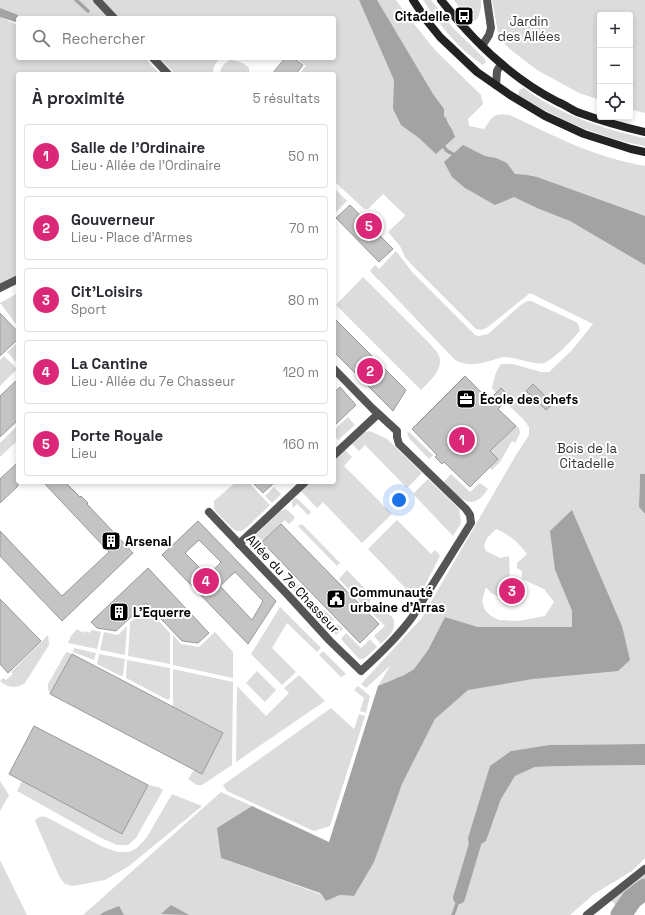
<!DOCTYPE html>
<html lang="fr">
<meta charset="utf-8">
<style>
:root{--surface:#fff;--page:#f7f7f7;--text:#2b2b33;--muted:#7c7c81;--line:#e1e1e2;--accent:#db2777}
body{margin:0;font-family:"Space Grotesk",sans-serif;background:var(--page);color:var(--text)}
.controls{position:absolute;right:12px;top:12px;display:grid;overflow:hidden;border-radius:4px;box-shadow:0 2px 6px #0003}
.controls button{width:36px;height:36px;display:grid;place-items:center;padding:0;border:0;border-bottom:1px solid var(--line);background:var(--surface);color:var(--text);font:20px sans-serif}
.you{position:absolute;left:399px;top:500px;width:14px;height:14px;margin:-10px;border:3px solid #fff;border-radius:50%;background:#1a73e8;box-shadow:0 0 0 6px #1a73e833}
.badge{display:grid;place-items:center;width:26px;height:26px;border-radius:50%;background:var(--accent);color:#fff;font-size:13px;font-weight:700}
.pin{position:absolute;translate:-50% -50%;border:2px solid #fff;box-shadow:0 1px 4px #0006}
.list{margin:0;padding:0;list-style:none}
h2{display:flex;justify-content:space-between;align-items:center;height:52px;margin:0;padding:0 16px;font-size:17px}
h2 small{font-size:13px;font-weight:400;color:var(--muted)}
.list li{display:grid;grid-template-columns:26px 1fr auto;gap:12px;align-items:center;box-sizing:border-box;height:64px;margin:0 8px 8px;padding:0 8px;border:1px solid var(--line);border-radius:4px}
.list b{display:block;font-size:15px;white-space:nowrap}
.list p{margin:0;font-size:13px;white-space:nowrap;color:var(--muted)}
.list em{font-size:13px;font-style:normal;color:var(--muted)}
.icon{flex:none;width:22px;height:22px;fill:none;stroke:currentColor;stroke-width:2;stroke-linecap:round;stroke-linejoin:round}
.map{position:relative;flex:none;width:645px;height:915px;overflow:hidden}
.search{position:absolute;background:var(--surface);box-shadow:0 2px 6px #0003;left:16px;top:16px;width:320px;height:44px;display:flex;align-items:center;gap:10px;box-sizing:border-box;padding:0 14px;border-radius:4px;color:var(--muted);font-size:15px}
.panel{position:absolute;background:var(--surface);box-shadow:0 2px 6px #0003;left:16px;top:72px;width:320px;height:412px;border-radius:4px}
.map>svg:first-child{display:block}
.green{fill:#dcdcdc;fill-rule:evenodd}
.water{fill:#a3a3a3}
.lines{fill:none;stroke-linecap:round;stroke-linejoin:round}
.stream{stroke:#a3a3a3;stroke-width:3.5}
.canal{stroke:#a3a3a3;stroke-width:12}
.river{stroke:#a3a3a3;stroke-width:21}
.building{fill:#c4c4c4;stroke:#999;fill-rule:evenodd}
.minor{stroke:#555;stroke-width:8}
.secondary{stroke:#222;stroke-width:8}
.labels{text-anchor:middle;dominant-baseline:central;stroke-width:4;stroke-linejoin:round;paint-order:stroke}
.poi-label{font-size:13px;font-weight:bold;fill:#000;stroke:#fff;text-anchor:start}
.park-label{font-size:13px;fill:#333;stroke:#fff}
.street-label{font-size:13px;fill:#000;stroke:#fff}
</style>
<div class="map">
<svg width="645" height="915" viewBox="0 0 645 915">
<rect width="100%" height="100%" fill="#fff"/>
<g class="green">
<path d="M0 0H396L406 14 435 50 481 95 483 104 468 119 469 126 484 129C493 116 493 113 510 115 554 136 596 158 645 166V474H640L639 507 645 514V744L549 745 511 751 486 841 501 799 515 776 535 767 562 766 645 765V858L632 871 594 894 570 915H83L221 792 252 806 218 828 221 858 320 894 326 901 340 895 354 896 402 784 435 719 468 689 533 679 622 626 572 511 555 570 572 611V627H478L445 617 428 650 414 669 404 675 378 686 390 666 366 688 361 684 421 619 516 455 529 435V427L524 420 505 402 510 397 501 388 496 393 492 388C494 379 495 372 501 364H513L541 372H549L572 350 593 324 530 293 488 327 482 330 476 329 411 264 405 257 400 246 388 232 405 216V215L383 194 368 209H364L334 181V74H299L306 66 296 58H334V18H18V19L0 9ZM496 529C509 534 519 543 527 554L517 563V568L522 571V579L544 589 554 602 545 616 518 621 499 620 491 616 485 610 482 601 486 587 491 593 502 598 510 580 509 556 500 558 486 551 484 545 487 538Z"/>
<path d="M423 0H431L453 28 484 58 486 62 483 65C458 49 439 24 423 0Z"/>
<polygon points="454,0 481,0 481,7 478,18 474,21 460,9"/>
<polygon points="492,0 645,0 645,113 630,109 630,15 600,15 600,100 579,93 537,70 511,50 499,38"/>
<polygon points="0,17 18,25 18,58 145,58 160,74 18,74 18,274 0,284"/>
<path d="M160 58H220C215 63 213 67 213 74H175Z"/>
<path d="M230 60C238 61 243 62 249 68V74H220C220 68 224 63 230 60Z"/>
<path d="M524 88C556 113 605 130 645 138V146C612 140 578 128 548 112 538 107 528 101 518 95L519 90Z"/>
<polygon points="334,188 347,201 334,214"/>
<path d="M396 251 413 273 475 335 479 336 488 334 522 304 528 301H531L576 322 578 324 580 330C575 338 553 360 544 363 538 366 515 357 505 357 501 357 497 359 493 360 480 364 468 367 455 360L379 280H378L370 271 375 265 379 269Z"/>
<path d="M363 277 431 345C434 349 438 352 439 356 444 369 429 382 421 390L336 305Z"/>
<polygon points="18,293 18,327 1,304 0,304 0,303"/>
<polygon points="18,342 18,364 7,352"/>
<polygon points="4,356 17,369 0,386 0,360"/>
<polygon points="348,417 355,425 338,440 334,435 334,430"/>
<polygon points="18,425 18,440 0,457 0,443"/>
<polygon points="516,426 519,428 520,433 515,443 512,441 500,462 492,470 489,467 498,459 490,451"/>
<polygon points="370,431 387,439 422,473 407,488 365,445 359,451 352,444 365,432"/>
<polygon points="409,432 433,455 429,459 409,438 407,433"/>
<polygon points="345,450 352,457 344,466 392,514 362,543 323,502 317,508 301,491 310,482 334,482 334,460"/>
<path d="M451 474 470 492 480 483 488 489C471 515 458 496 444 482Z"/>
<polygon points="428,479 459,509 461,521 460,525 453,536 413,494"/>
<polygon points="236,482 248,482 270,505 246,528 241,531 237,531 233,529 216,512 214,508 214,501"/>
<polygon points="274,487 281,494 272,503 265,496"/>
<polygon points="295,498 298,499 311,512 308,515 297,504 293,508 292,504 292,501"/>
<polygon points="286,509 294,516 294,519 289,524 285,520 263,541 256,535 280,511"/>
<polygon points="397,520 431,554 435,550 439,554 440,556 425,585 418,596 412,595 368,549"/>
<polygon points="302,524 340,563 337,566 298,526"/>
<polygon points="253,537 271,555 265,561 251,548 252,540"/>
<polygon points="347,570 372,596 367,609 339,579"/>
<polygon points="289,574 296,581 295,582 310,598 305,603 283,580"/>
<path d="M378 603 393 618C397 630 389 636 381 644L374 636 385 626 374 615Z"/>
<polygon points="146,607 170,633 170,664 128,656 130,623"/>
<polygon points="280,607 321,648 317,652 287,623 272,648 296,672 282,685 251,654"/>
<polygon points="324,610 334,619 331,622 335,626 338,624 343,629 336,635 318,617"/>
<polygon points="127,626 125,655 100,650 104,632 118,635"/>
<polygon points="77,629 81,632 83,631 84,633 87,631 89,633 92,630 101,632 97,649 68,643 71,636"/>
<polygon points="215,632 233,652 233,678 173,665 173,635 181,644 199,647"/>
<polygon points="346,633 361,648 370,639 377,647 365,658 363,659 359,659 341,639"/>
<path d="M48 635 49 645 25 683C16 689 8 688 0 681L3 678 6 680 13 674 11 672Z"/>
<polygon points="74,648 96,653 94,660 73,652"/>
<polygon points="323,651 346,674 341,677 319,655"/>
<polygon points="67,652 72,654 50,694 48,689 48,684 65,654"/>
<polygon points="99,654 125,659 123,675 121,676 97,664"/>
<polygon points="127,660 170,668 170,697 169,700 166,699 126,678"/>
<polygon points="173,669 233,682 232,765 202,785 197,785 188,779 194,770 202,774 223,733 173,707"/>
<polygon points="257,671 276,690 265,702 246,683"/>
<polygon points="299,675 325,701 236,762 237,686 266,716 289,693 284,688"/>
<polygon points="358,686 370,696 366,713 360,711 364,698 354,690"/>
<polygon points="331,708 354,729 359,714 365,716 330,826 314,831 294,822 227,791 223,785"/>
<polygon points="0,781 9,795 0,811"/>
<polygon points="22,781 122,834 148,785 158,787 163,790 136,838 128,845 117,845 101,838 17,791"/>
<path d="M172 794 202 806 129 866 105 880 84 884 72 886 65 884 60 878 35 821C38 816 41 816 46 817L103 847 118 852H129L137 848 147 837Z"/>
<polygon points="0,860 27,915 0,915"/>
<path d="M645 869V892C636 898 629 905 624 915H617L620 910 609 898Z"/>
</g>
<g class="water">
<path d="M359 0H377L433 94 444 109V116C447 119 447 121 449 125 452 129 453 131 455 137L436 154 419 138 401 125 393 109 394 80Z"/>
<path d="M0 8 18 15C19 17 17 21 15 22L0 17Z"/>
<polygon points="463,145 485,156 496,158 507,163 515,174 527,175 537,177 645,216 645,265 570,221 537,208 514,197 495,205 465,188 452,177 444,162"/>
<polygon points="640,474 645,474 645,514 639,507"/>
<polygon points="572,510 622,626 630,660 618,671 533,679 468,690 435,719 402,784 374,862 354,896 340,895 326,901 320,893 221,858 217,828 252,806 329,842 378,686 404,675 414,669 428,650 445,617 478,627 572,627 572,611 555,570 550,531"/>
<polygon points="645,744 645,765 562,766 535,767 515,776 501,799 486,841 470,851 468,838 490,766 511,751 549,745"/>
<polygon points="171,905 189,915 161,914"/>
<polygon points="119,906 124,915 100,915 104,912"/>
</g>
<g class="lines">
<g class="stream">
<polyline points="76,0 88,11"/>
<polyline points="442,143 446,150 456,156"/>
<polyline points="453,915 459,898"/>
</g>
<polyline class="canal" points="459,898 478,834"/>
<polyline class="river" points="621,915 632,899 645,889"/>
</g>
<g class="building">
<polygon points="285,58 293,58 303,65 296,74 272,74"/>
<polygon points="350,205 393,249 379,262 336,218"/>
<polygon points="0,313 18,332 18,339 0,356"/>
<polygon points="334,318 406,390 393,411 334,352"/>
<polygon points="465,376 489,400 501,388 510,397 498,409 516,426 490,451 498,459 470,487 444,462 442,464 435,457 437,455 412,429"/>
<polygon points="18,379 18,420 0,437 0,396"/>
<polygon points="533,384 553,404 546,410 526,391"/>
<polygon points="340,387 356,405 334,426 334,392"/>
<polygon points="18,462 18,486 0,503 0,479"/>
<polygon points="43,482 65,482 80,497 81,496 88,503 87,504 133,553 62,621 0,556 0,531 62,596 109,552"/>
<polygon points="252,482 275,482 263,493"/>
<path d="M198 521 276 601 248 644 162 555ZM199 540 221 562 208 576 185 553ZM235 572 263 601 252 620 220 586Z"/>
<polygon points="281,524 379,624 360,643 262,542"/>
<polygon points="148,568 209,633 198,643 182,641 146,603 116,631 97,628 91,622"/>
<polygon points="0,599 41,641 8,673 0,664"/>
<polygon points="72,654 223,733 202,774 50,694"/>
<polygon points="34,726 148,785 122,834 9,774"/>
</g>
<g class="lines">
<g class="minor">
<polyline points="97,0 114,18"/>
<polyline points="482,46 489,35 491,28 487,0"/>
<polyline points="153,58 168,74"/>
<polyline points="496,85 497,71 501,64"/>
<polyline points="0,288 18,279"/>
<polyline points="334,455 378,414"/>
<path d="M209 512 286 593 330 641 361 671C380 654 398 637 413 616L471 523 470 515 466 509 399 444 397 437V431L372 408 334 369"/>
<polyline points="239,544 305,482"/>
<polyline points="587,915 645,869"/>
</g>
<g class="secondary">
<polyline points="413,0 427,21 440,37 477,72 510,95 545,116 584,134 631,149 645,152"/>
<path d="M441 0C473 41 511 78 558 102 565 105 571 109 577 112 599 120 622 127 645 132"/>
</g>
</g>
<defs>
<g id="bus-square" transform="scale(1)"><rect x="-9" y="-9" width="18" height="18" rx="4" fill="#000" stroke="#fff"/><path d="M-5-6H5V4H4V6H2V4H-2V6H-4V4H-5ZM-3.5-4V0h7V-4ZM-3.5 1.2v1.5H-2V1.2ZM2 1.2v1.5H3.5V1.2Z" fill="#fff"/></g>
<g id="office-square" transform="scale(1)"><rect x="-9" y="-9" width="18" height="18" rx="4" fill="#000" stroke="#fff"/><path d="M-6-3h4V-5.5h4V-3h4V5H-6ZM-1-4.5V-3h2v-1.5ZM-6 0V1H6V0Z" fill="#fff"/></g>
<g id="building-square" transform="scale(1)"><rect x="-9" y="-9" width="18" height="18" rx="4" fill="#000" stroke="#fff"/><path d="M-4-6H4V6H1V3H-1V6H-4ZM-2.5-4.3h1.7v1.8h-1.7ZM.8-4.3h1.7v1.8H.8ZM-2.5-1h1.7V.8h-1.7ZM.8-1h1.7V.8H.8Z" fill="#fff"/></g>
<g id="civic-square" transform="scale(1)"><rect x="-9" y="-9" width="18" height="18" rx="4" fill="#000" stroke="#fff"/><path d="M-.6-6.5H3V-4.5H.6V-3L4-1V1h2V6H-6V1h2V-1L-.6-3ZM-1.2 2.5V6h2.4V2.5Z" fill="#fff"/></g>
</defs>
<g fill-rule="evenodd">
<use href="#bus-square" x="464" y="16"/>
<use href="#office-square" x="466" y="399"/>
<use href="#building-square" x="111" y="541"/>
<use href="#civic-square" x="336" y="599"/>
<use href="#building-square" x="119" y="612"/>
</g>
<g class="labels">
<g class="poi-label">
<text x="450" y="16" text-anchor="end">Citadelle</text>
<text x="480" y="399">École des chefs</text>
<text x="125" y="541">Arsenal</text>
<text x="350" y="592">Communauté<tspan x="350" dy="15">urbaine d'Arras</tspan></text>
<text x="133" y="612">L'Equerre</text>
</g>
<g class="park-label">
<text x="529" y="21">Jardin<tspan x="529" dy="15">des Allées</tspan></text>
<text x="587" y="448">Bois de la<tspan x="587" dy="15">Citadelle</tspan></text>
</g>
<g class="street-label">
<text transform="translate(293 584) rotate(47)">Allée du 7e Chasseur</text>
</g>
</g>
</svg>
<div class="controls">
<button>+</button>
<button>−</button>
<button><svg class="icon" aria-label="locate" viewBox="0 0 24 24"><circle cx="12" cy="12" r="6"/><path d="M12 2v4M12 18v4M2 12h4M18 12h4"/></svg></button>
</div>
<div class="you"></div>
<div class="pin badge" style="left:462px;top:440px">1</div>
<div class="pin badge" style="left:370px;top:371px">2</div>
<div class="pin badge" style="left:512px;top:591px">3</div>
<div class="pin badge" style="left:206px;top:581px">4</div>
<div class="pin badge" style="left:369px;top:226px">5</div>
<div class="search"><svg class="icon" aria-label="search" viewBox="0 0 24 24"><circle cx="10" cy="10" r="6"/><path d="M15 15l6 6"/></svg>Rechercher</div>
<section class="panel">
<h2>À proximité<small>5 résultats</small></h2>
<ul class="list">
<li><span class="badge">1</span><div><b>Salle de l'Ordinaire</b><p>Lieu · Allée de l'Ordinaire</p></div><em>50 m</em></li>
<li><span class="badge">2</span><div><b>Gouverneur</b><p>Lieu · Place d'Armes</p></div><em>70 m</em></li>
<li><span class="badge">3</span><div><b>Cit'Loisirs</b><p>Sport</p></div><em>80 m</em></li>
<li><span class="badge">4</span><div><b>La Cantine</b><p>Lieu · Allée du 7e Chasseur</p></div><em>120 m</em></li>
<li><span class="badge">5</span><div><b>Porte Royale</b><p>Lieu</p></div><em>160 m</em></li>
</ul>
</section>
</div>
